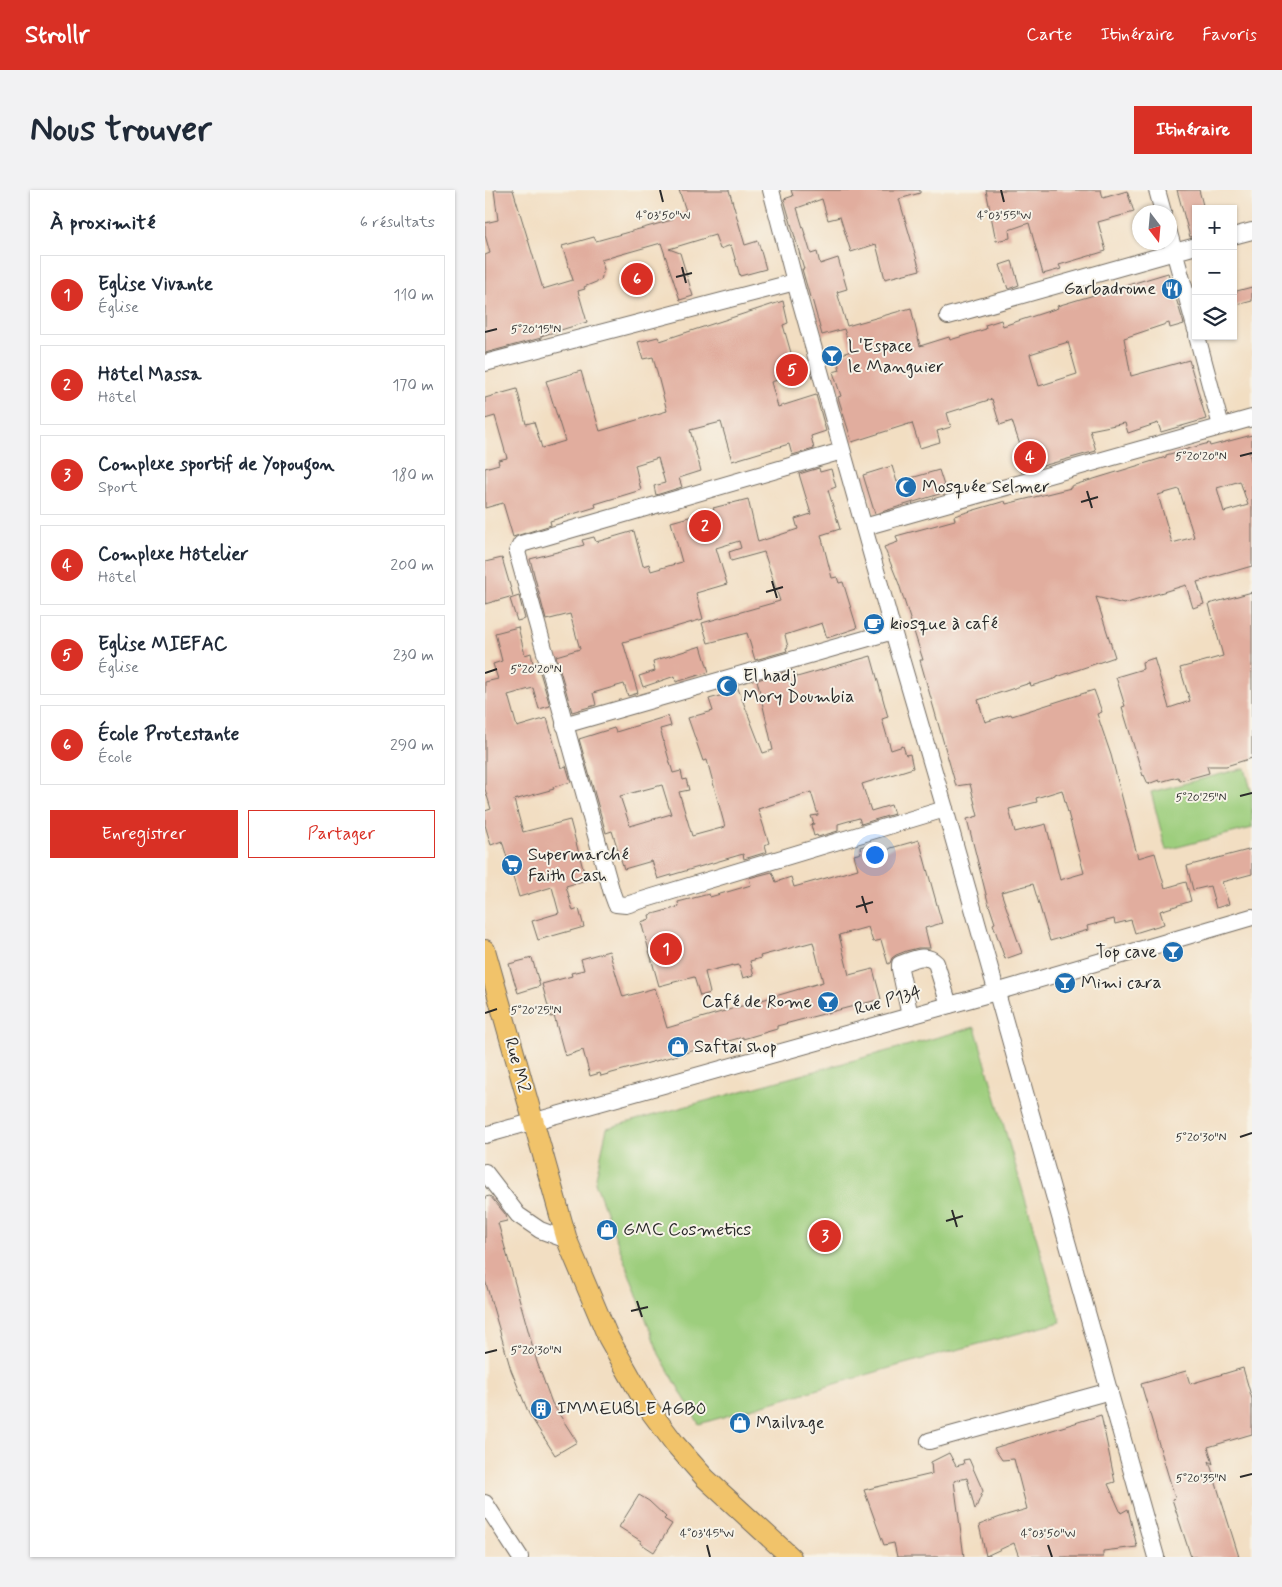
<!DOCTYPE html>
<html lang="fr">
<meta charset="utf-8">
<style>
:root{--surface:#fff;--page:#f2f2f3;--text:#1f2937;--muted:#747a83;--line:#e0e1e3;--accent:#d93025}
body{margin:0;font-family:Mynerve,sans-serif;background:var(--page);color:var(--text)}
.controls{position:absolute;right:15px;top:15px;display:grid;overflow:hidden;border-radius:0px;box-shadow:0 1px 4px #0004}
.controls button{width:45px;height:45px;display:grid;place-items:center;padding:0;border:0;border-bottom:1px solid var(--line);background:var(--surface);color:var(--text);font:25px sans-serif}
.compass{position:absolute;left:647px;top:15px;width:45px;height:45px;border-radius:50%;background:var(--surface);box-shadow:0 1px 4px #0004;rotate:164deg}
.you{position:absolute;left:389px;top:664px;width:18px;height:18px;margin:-12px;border:4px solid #fff;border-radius:50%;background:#1a73e8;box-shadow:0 0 0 8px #1a73e833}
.badge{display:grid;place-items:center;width:32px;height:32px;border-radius:50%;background:var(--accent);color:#fff;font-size:16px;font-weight:700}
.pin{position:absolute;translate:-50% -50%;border:2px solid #fff;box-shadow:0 1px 5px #0006}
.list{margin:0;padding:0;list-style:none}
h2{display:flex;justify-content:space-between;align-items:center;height:65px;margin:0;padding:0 20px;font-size:21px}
h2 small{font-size:16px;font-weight:400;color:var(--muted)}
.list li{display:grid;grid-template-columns:32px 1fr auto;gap:15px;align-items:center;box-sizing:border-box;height:80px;margin:0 10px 10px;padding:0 10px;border:1px solid var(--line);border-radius:0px}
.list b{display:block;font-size:19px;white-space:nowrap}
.list p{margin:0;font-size:16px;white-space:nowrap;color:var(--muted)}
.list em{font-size:16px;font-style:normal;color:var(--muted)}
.actions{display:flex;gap:10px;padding:15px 20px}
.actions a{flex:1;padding:11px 0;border:1px solid var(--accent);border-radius:0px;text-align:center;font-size:18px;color:var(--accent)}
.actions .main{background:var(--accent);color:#fff}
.icon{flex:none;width:28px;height:28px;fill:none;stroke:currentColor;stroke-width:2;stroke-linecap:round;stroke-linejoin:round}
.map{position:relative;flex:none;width:767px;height:1367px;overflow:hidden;border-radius:0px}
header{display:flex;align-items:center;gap:30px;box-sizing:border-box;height:70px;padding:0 25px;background:var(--accent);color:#fff}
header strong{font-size:24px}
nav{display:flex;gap:28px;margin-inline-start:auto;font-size:18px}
.intro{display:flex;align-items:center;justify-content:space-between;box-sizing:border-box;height:120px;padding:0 30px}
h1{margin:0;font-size:35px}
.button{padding:12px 22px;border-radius:0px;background:var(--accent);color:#fff;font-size:18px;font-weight:700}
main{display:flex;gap:30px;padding:0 30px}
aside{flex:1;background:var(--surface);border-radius:0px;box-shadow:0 1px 4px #0004}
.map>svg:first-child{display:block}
.green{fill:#9dce7d;stroke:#647c54}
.building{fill:#e1ad9e;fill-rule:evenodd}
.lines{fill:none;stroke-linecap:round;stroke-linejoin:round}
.minor-casing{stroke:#716a60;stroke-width:18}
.major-casing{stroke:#716a60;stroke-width:22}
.minor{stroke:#fff;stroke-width:16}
.major{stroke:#f1c36a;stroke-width:20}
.ticks{fill:none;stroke:#2b2b2b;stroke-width:2}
.labels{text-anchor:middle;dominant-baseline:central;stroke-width:4;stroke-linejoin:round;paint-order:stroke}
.poi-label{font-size:18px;fill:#2b2b2b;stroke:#f7f3e8;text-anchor:start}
.street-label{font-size:18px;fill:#2b2b2b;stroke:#f7f3e8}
.ticks-label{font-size:12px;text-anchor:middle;fill:#2b2b2b;stroke:#f7f3e8;stroke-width:4;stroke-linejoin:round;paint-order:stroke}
</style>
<header>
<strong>Strollr</strong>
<nav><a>Carte</a><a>Itinéraire</a><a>Favoris</a></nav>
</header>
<div class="intro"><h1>Nous trouver</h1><a class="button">Itinéraire</a></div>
<main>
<aside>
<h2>À proximité<small>6 résultats</small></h2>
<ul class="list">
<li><span class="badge">1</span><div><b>Eglise Vivante</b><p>Église</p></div><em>110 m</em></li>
<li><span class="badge">2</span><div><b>Hôtel Massa</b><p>Hôtel</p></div><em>170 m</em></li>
<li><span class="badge">3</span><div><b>Complexe sportif de Yopougon</b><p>Sport</p></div><em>180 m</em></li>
<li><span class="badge">4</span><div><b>Complexe Hôtelier</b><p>Hôtel</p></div><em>200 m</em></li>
<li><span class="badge">5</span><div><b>Eglise MIEFAC</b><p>Église</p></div><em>230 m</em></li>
<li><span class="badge">6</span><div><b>École Protestante</b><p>École</p></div><em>290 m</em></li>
</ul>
<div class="actions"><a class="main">Enregistrer</a><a>Partager</a></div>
</aside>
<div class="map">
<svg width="767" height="1367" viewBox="0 0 767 1367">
<rect width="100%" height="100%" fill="#f7f3e8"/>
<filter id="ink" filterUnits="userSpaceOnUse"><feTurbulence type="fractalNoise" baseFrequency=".02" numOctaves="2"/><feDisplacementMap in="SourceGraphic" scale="10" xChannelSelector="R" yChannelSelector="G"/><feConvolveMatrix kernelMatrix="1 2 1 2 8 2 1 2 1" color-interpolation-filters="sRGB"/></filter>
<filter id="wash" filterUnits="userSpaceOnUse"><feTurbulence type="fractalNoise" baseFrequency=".0096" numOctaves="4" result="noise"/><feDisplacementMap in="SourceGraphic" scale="20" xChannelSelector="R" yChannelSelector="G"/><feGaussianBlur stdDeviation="1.12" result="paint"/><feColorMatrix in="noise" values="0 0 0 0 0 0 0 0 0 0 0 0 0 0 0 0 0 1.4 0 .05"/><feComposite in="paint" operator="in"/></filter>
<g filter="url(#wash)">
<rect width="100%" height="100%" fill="#f2dec2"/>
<g class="green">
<polygon points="760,578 767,604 767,638 681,660 666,602"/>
<polygon points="490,837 576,1132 408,1177 214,1234 174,1164 110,992 122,938"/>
</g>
<g id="blocks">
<g class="building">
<polygon points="9,0 28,0 58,99 88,90 77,56 109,47 111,51 187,30 186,26 201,21 194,0 244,0 260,55 273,51 281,79 255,86 246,55 235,59 230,45 184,59 195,63 208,106 195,110 176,53 116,70 119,79 116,90 99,97 100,99 93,101 102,132 56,146 56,148 0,163 0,65 5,63 0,45 0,33 13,30"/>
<path d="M306 0H435V3L414 9 435 80 400 89 391 54 366 62 355 27 343 30 337 9 312 18 326 64 332 62 335 74 353 68 362 99 352 102 362 136 426 118 435 156 464 147 465 150 501 139 500 135 516 130 518 136 573 118 572 116 683 83 699 134 685 138 684 133 639 148 646 186 704 170 721 229 676 242 673 233 643 243 640 233 605 240 611 261 536 282 530 259 536 258 527 231 515 235 507 209 462 223 466 237 452 241 455 252 435 258 427 233 367 252 353 207 356 206 348 182 355 180 351 166 366 161 359 139 337 145 327 109 325 107 317 79H319L299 9 308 6ZM583 152 592 184 554 196 545 164Z"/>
<polygon points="501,0 616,0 618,8 642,1 649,22 613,32 621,61 574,75 576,79 558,84 544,33 524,40 525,48 511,51"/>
<polygon points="692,0 714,0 719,19 711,19 711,46 705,47"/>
<polygon points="527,71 534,95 523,99 515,75"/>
<polygon points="767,97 767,111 748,116 748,102"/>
<polygon points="298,111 303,133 298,135 312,184 286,192 293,217 331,205 341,241 326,246 329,259 307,265 304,254 247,271 236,232 205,240 216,281 194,288 197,297 171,305 169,296 180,293 173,268 150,275 156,300 110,314 111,317 65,331 66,335 28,347 18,313 0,318 0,278 14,274 13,270 22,268 10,226 0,229 0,208 32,199 41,234 49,232 57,258 80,251 61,191 96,181 106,216 107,215 115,241 182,221 168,167 158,169 153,152 173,147 175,151"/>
<path d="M767 245V262L764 263 767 274V376L712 392 719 414 708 418 701 395 639 414 611 407 630 467 572 487V488L546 496 545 493 493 510 500 532 526 524 527 526 609 500 617 522 612 524 626 565 653 668 670 663 680 698 701 692 706 711 675 721 679 734 650 743 646 730 630 734 629 729 602 736 603 740 565 751 548 694 516 702 537 763 520 769 508 734 510 733 503 712 482 629 493 626 485 594 471 596 435 470H438L414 394 399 357 413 352 411 346 470 330 469 326 520 311 521 314 586 298V296L681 267V265L724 253 725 256ZM755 291 763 315 739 322 732 298ZM694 299 709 347 687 353 673 305ZM577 600 599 683 575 690 561 634 530 642 524 619 552 612 551 608Z"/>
<polygon points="407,276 412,292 454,280 461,302 390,324 378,285"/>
<polygon points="334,278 335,282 346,279 351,297 343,300 355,339 336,345 347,388 352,387 354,393 358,392 372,438 342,448 337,433 300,445 303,457 301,458 302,461 270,470 262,443 223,453 217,433 295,411 279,362 246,371 244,362 256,358 254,351 231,358 242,394 211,403 218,429 138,452 153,503 143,506 139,494 108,503 111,515 87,522 71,466 95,459 85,424 61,430 45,369 99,355 97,350 109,347 111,352 149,341 158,376 164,374 166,381 197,372 186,332 229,320 228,318 263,309 273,352 313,339 310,329 326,324 314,284"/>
<polygon points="17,368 28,406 0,414 0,372"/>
<polygon points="767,402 767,568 741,576 722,576 724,583 695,591 693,587 675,592 674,590 663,594 659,585 658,586 637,517 640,516 631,487 658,479 657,472 669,468 684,518 705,511 695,478 738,466 724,414"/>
<polygon points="34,406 40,429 32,431 25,409"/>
<polygon points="33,437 40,465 46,463 48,473 52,472 65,516 54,519 48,498 23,505 32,537 62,528 76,578 81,576 86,592 68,597 69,599 29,610 38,642 85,630 101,690 81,696 88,721 94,719 99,737 53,750 47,731 74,723 67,697 34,707 17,651 6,655 0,635 0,621 6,619 0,599 0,492 13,489 8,474 17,471 10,443"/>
<polygon points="216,456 224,482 191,492 190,486 158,497 154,486 170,481 168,471"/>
<path d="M386 466 403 527 397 529 406 560 418 556 421 565 425 564 428 578 377 594 386 621 406 615 409 624 376 634 374 628 353 634V641L333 647 332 645 329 646 326 635 329 634 326 626 333 625 326 602 273 619 284 653 280 655 282 662 259 669 258 664 173 689 167 671 139 679 127 641 121 643 94 549 129 538 131 542 183 526 186 536 175 539 188 583 196 581 198 590 201 589 204 600 194 602 207 646 240 637 222 570 218 571 203 528 228 521 224 509 238 505 236 500 252 496 278 563 288 560 272 490 307 480 308 482 310 481 312 487ZM177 595 186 624 145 636 135 606Z"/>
<polygon points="434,650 457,733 440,738 445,758 433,758 421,761 411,765 407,768 405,773 403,774 396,750 388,752 383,737 354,745 364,785 388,779 396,809 292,836 292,839 258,849 258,847 116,886 115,883 105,886 98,860 80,866 69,826 66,827 57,794 87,786 86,783 99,780 96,769 124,761 138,807 170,798 182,838 338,792 328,752 275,766 276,768 265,771 269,785 258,788 254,775 248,776 248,775 220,782 225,803 215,806 209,787 174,796 156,732 165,729 164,725 194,717 193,712 224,704 225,707 266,695 264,688 287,682 291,692 306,687 309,697 334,690 373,679 369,665 376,663 375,657 387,654 391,668 406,658"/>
<polygon points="767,659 767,684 737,692 744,714 731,718 725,696 708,700 702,676"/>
<polygon points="47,768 55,796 33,803 24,774"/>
<polygon points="5,1006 21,1025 22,1031 13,1033 52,1172 67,1213 92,1252 70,1265 44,1224 26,1180 0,1090 0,1007"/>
<polygon points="758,1178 767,1209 767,1244 723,1257 728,1274 724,1271 754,1367 706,1367 687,1309 690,1308 656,1194 701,1181 705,1194"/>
<polygon points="616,1225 630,1292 623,1294 636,1323 643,1319 652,1357 618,1361 618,1367 534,1367 529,1353 501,1366 494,1335 518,1326 542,1319 529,1269 517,1270 509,1258"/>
<polygon points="464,1263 471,1276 479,1274 478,1270 484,1269 498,1301 490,1320 482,1288 469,1291 479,1367 412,1367 409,1353 399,1355 379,1300 447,1284 446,1272"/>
<polygon points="154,1305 164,1311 181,1327 179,1329 187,1334 169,1362 155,1353 156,1351 134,1337"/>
</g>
</g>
</g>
<g filter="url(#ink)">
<use href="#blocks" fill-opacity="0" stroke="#716a60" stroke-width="1"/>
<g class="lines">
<g class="minor-casing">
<g id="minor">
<polyline points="286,0 310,92 408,441 460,619 671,1367"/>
<polyline points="672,0 678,22"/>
<polyline points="684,43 711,140"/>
<polyline points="748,46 767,41"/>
<polyline points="463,126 711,56"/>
<polyline points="712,146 736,236"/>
<polyline points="0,173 310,92"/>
<polyline points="357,261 36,354 32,362 127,703 131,714 141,715 460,619"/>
<polyline points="379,337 767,228"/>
<polyline points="79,535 408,441"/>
<path d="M425 826 415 779V774C427 770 441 762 451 773L464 815"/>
<polyline points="0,945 511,802 767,727"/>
<polyline points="0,982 33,1025 55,1040 82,1050"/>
<polyline points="444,1251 625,1201"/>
<polyline points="0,1313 35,1367"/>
</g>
</g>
<g class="major-casing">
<polyline id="major" points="0,760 82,1050 123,1147 163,1218 190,1254 220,1288 306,1367"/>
</g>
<use href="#minor" class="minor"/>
<use href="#major" class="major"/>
</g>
</g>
<path class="ticks" d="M175 0 178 12M516 0 519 12M197 77 201 93M191 87 207 83M0 142 12 139M755 266 767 263M602 301 607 318M596 312 613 307M287 391 292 408M281 402 298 397M0 483 12 479M755 606 767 603M377 706 382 723M371 717 388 712M0 823 12 819M755 947 767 943M467 1020 472 1037M461 1031 478 1026M152 1111 157 1127M146 1121 163 1117M0 1163 12 1160M755 1287 767 1284M222 1355 225 1367M563 1355 567 1367"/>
<defs>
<g id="restaurant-disc" transform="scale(1.125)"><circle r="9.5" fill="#1f6fb2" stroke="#f7f3e8"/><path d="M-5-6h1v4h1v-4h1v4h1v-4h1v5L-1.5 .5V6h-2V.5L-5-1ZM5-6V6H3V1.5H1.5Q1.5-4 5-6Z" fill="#fff"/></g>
<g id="bar-disc" transform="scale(1.125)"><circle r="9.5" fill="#1f6fb2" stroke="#f7f3e8"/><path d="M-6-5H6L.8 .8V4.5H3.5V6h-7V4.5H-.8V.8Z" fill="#fff"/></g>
<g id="mosque-disc" transform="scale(1.125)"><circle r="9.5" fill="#1f6fb2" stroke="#f7f3e8"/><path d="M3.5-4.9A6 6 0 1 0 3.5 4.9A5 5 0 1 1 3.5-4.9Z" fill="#fff"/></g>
<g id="cafe-disc" transform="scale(1.125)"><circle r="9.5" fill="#1f6fb2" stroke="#f7f3e8"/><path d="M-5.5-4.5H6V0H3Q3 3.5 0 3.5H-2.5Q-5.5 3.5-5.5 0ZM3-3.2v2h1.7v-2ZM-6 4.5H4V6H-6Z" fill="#fff"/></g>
<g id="supermarket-disc" transform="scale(1.125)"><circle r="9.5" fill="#1f6fb2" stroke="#f7f3e8"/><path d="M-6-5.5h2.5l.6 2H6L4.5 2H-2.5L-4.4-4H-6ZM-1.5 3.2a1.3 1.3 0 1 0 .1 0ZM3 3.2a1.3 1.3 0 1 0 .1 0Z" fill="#fff"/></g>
<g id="shop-disc" transform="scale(1.125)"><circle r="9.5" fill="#1f6fb2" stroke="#f7f3e8"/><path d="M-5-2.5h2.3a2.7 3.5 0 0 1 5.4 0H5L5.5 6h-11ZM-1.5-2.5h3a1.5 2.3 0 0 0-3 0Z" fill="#fff"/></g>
<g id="building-disc" transform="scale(1.125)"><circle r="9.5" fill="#1f6fb2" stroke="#f7f3e8"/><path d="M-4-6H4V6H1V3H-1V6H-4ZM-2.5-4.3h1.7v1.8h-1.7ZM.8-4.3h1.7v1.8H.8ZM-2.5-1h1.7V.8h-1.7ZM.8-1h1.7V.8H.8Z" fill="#fff"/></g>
</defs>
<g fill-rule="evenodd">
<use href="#restaurant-disc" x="687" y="99"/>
<use href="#bar-disc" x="347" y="166"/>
<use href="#mosque-disc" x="421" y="297"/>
<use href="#cafe-disc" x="389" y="434"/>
<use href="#mosque-disc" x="242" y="496"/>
<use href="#supermarket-disc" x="27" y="675"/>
<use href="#bar-disc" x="688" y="762"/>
<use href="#bar-disc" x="580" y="793"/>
<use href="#bar-disc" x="343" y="812"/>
<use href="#shop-disc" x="193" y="857"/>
<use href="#shop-disc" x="122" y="1040"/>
<use href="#building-disc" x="56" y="1219"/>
<use href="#shop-disc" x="255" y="1233"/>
</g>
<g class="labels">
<g class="poi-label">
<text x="671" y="99" text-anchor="end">Garbadrome</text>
<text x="363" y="156">L'Espace<tspan x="363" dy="21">le Manguier</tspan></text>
<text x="437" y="297">Mosquée Selmer</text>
<text x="405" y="434">kiosque à café</text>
<text x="258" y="486">El hadj<tspan x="258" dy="21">Mory Doumbia</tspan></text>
<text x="43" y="665">Supermarché<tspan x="43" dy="21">Faith Cash</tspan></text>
<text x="672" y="762" text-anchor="end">Top cave</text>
<text x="596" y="793">Mimi cara</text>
<text x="327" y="812" text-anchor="end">Café de Rome</text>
<text x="209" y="857">Saftai shop</text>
<text x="138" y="1040">GMC Cosmetics</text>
<text x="72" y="1219">IMMEUBLE AGBO</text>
<text x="271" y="1233">Mailvage</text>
</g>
<g class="street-label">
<text transform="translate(403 811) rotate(-15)">Rue P134</text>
<text transform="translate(32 875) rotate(75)">Rue M2</text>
</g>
</g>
<g class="ticks-label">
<text x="178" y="29">4°03'50"W</text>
<text x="519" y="29">4°03'55"W</text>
<text x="51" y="143">5°20'15"N</text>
<text x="716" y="270">5°20'20"N</text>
<text x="51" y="483">5°20'20"N</text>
<text x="716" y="611">5°20'25"N</text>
<text x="51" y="824">5°20'25"N</text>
<text x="716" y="951">5°20'30"N</text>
<text x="51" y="1164">5°20'30"N</text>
<text x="716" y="1292">5°20'35"N</text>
<text x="222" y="1347">4°03'45"W</text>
<text x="563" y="1347">4°03'50"W</text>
</g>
</svg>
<div class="controls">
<button>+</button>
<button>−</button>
<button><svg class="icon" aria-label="layers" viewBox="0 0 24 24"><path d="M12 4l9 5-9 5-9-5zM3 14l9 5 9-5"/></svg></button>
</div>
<svg class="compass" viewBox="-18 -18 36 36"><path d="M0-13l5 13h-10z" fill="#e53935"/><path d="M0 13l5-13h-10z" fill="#747a83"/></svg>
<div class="you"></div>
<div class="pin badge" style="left:181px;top:759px">1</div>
<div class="pin badge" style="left:220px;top:336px">2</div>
<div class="pin badge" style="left:340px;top:1046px">3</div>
<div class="pin badge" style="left:545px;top:267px">4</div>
<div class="pin badge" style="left:307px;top:180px">5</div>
<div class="pin badge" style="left:152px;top:89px">6</div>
</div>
</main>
